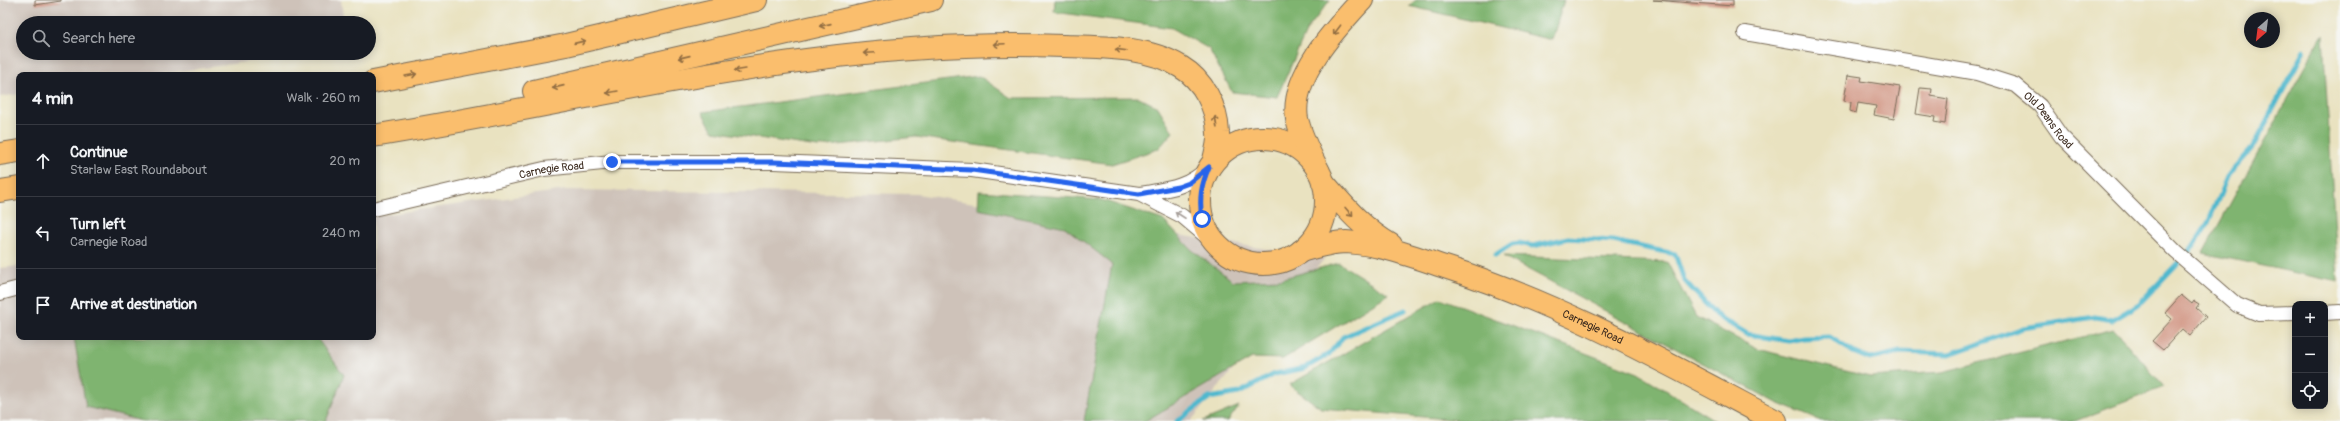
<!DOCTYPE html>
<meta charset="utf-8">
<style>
:root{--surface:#171b24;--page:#20242c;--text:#f1f3f6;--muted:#9ea1a6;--line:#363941}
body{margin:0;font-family:Pangolin,sans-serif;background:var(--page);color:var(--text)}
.controls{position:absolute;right:12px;bottom:12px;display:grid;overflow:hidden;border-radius:8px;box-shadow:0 2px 10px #0003}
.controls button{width:36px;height:36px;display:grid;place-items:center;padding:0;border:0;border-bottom:1px solid var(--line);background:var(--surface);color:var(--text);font:20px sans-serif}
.compass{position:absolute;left:2244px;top:12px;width:36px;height:36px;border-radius:50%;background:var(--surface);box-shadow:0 2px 10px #0003;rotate:208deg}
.stop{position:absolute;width:12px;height:12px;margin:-9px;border:3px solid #2563eb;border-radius:50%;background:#fff}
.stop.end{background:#2563eb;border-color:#fff;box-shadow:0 1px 4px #0008}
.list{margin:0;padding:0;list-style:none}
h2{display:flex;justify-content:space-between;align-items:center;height:52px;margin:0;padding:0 16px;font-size:17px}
h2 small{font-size:13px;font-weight:400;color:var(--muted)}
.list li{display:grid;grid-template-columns:26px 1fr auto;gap:12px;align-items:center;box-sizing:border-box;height:72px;padding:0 16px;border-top:1px solid var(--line)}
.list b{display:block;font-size:15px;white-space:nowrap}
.list p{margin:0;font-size:13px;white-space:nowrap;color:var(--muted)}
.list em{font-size:13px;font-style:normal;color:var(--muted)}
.icon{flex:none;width:22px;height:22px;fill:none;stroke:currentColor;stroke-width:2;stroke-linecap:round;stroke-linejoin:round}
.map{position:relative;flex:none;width:2340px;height:421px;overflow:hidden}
.search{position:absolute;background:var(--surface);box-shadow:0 2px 10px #0003;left:16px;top:16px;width:360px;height:44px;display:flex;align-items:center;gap:10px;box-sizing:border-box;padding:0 14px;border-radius:22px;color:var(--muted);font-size:15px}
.panel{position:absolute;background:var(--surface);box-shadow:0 2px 10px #0003;left:16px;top:72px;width:360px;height:268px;border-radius:8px}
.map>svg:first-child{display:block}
.industrial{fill:#cec2b9}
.forest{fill:#7fb470;stroke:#5d6f47}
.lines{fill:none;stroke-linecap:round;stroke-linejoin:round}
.stream{stroke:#50b8ce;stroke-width:5}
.building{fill:#d19482}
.minor-casing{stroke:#786a57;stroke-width:16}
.primary-casing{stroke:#786a57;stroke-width:24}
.motorway-casing{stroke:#786a57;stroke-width:24}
.minor{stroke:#fff;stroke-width:14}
.primary{stroke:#fabe6d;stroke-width:22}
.motorway{stroke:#fabe6d;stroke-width:22}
.oneway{stroke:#916d42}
.oneway2{stroke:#a79f9a}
.route{stroke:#2563eb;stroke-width:5}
.labels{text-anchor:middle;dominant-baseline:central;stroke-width:4;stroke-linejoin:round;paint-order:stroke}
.street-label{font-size:11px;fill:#3b2a1e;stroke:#f6f6f2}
</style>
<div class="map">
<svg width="2340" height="421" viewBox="0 0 2340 421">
<rect width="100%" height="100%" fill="#f6f6f2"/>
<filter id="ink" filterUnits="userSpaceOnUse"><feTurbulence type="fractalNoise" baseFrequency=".025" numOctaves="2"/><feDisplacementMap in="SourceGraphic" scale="8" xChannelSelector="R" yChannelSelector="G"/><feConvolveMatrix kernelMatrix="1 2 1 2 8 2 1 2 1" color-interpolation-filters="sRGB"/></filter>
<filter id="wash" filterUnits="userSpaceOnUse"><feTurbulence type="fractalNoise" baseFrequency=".012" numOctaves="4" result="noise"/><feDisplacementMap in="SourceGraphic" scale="16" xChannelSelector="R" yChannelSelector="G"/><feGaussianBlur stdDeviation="0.9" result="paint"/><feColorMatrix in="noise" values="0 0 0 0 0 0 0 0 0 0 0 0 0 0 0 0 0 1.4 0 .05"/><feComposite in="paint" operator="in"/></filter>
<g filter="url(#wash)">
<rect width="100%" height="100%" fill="#e9e2c0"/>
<g class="industrial">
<polygon points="0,0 341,0 344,23 23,23 23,53 309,53 153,75 19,75 19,94 0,97"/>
<polygon points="566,190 917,194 1325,258 1191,421 0,421 0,268 19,266 19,337 373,337 373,216"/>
</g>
<g class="forest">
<polygon points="1055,0 1330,0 1307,30 1277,97 1232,92 1209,49 1172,28 1054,12"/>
<polygon points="1416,0 1564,0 1552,40 1409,6"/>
<polygon points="2323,35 2338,282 2203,253"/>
<polygon points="979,76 1011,98 1138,97 1158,107 1173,132 1158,149 1112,164 916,137 818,147 713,131 702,112"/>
<polygon points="979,191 1102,200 1163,220 1192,250 1233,281 1280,279 1339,263 1389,294 1283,359 1252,358 1145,421 1084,421 1112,264 1065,227 978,209"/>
<polygon points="1503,256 1667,262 1696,317 1757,349 1870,377 1942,372 2114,329 2164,387 2075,421 1821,421 1777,403"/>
<polygon points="1440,298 1638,373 1716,421 1469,421 1321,408 1289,385"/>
<polygon points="74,337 316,337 344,375 326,421 142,421 86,407"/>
<polygon points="1239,406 1228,421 1203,421"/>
</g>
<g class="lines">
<g class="stream">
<polyline points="1495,255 1512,244 1519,243 1533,246 1568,238 1613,241 1675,254 1684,280 1716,315 1747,334 1789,341 1803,338 1830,337 1853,352 1870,359 1900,352 1950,354 2023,328 2095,317 2113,320 2139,304 2192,248 2207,225 2227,177 2251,150 2304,51"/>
<polyline points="1177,421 1209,398 1239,393 1275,374 1305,368 1329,354 1343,337 1405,310"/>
</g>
</g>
<g id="blocks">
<g class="building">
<polygon points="35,0 61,0 61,1 35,5"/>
<polygon points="1653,0 1733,0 1733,6"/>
<polygon points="1848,75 1862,77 1861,81 1900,87 1894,119 1874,115 1876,106 1858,103 1856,113 1850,111 1851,102 1844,101"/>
<polygon points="1920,88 1932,89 1931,96 1948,99 1945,124 1934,122 1935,117 1916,114"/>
<polygon points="2181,295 2192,304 2194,301 2199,304 2196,308 2206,317 2190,336 2182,329 2163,350 2152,341 2172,319 2165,313"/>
</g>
</g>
</g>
<g filter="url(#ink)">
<use href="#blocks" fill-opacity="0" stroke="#786a57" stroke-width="1"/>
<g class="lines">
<g class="minor-casing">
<g id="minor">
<path id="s1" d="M1745 33 1977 73 2015 85 2040 106 2061 136 2176 252 2237 305 2259 314 2295 313"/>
<path d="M1140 194C1169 189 1187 188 1209 167"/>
<path id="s2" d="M373 209 544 169 612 162H774L972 170 1139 194 1182 216 1221 249"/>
<polyline points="0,293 19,288"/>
<polyline points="2325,313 2340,312"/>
</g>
</g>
<g class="primary-casing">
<g id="primary">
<circle cx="1263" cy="201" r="63"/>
<path d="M1323 182C1344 206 1363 229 1391 245"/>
<path id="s3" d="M1301 251C1315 247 1331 242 1346 242 1380 244 1412 256 1445 267 1562 304 1668 364 1776 421"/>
</g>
</g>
<g class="motorway-casing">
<g id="motorway">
<polyline points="373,82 566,45 756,0"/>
<polyline points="534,91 931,0"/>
<path d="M373 136C602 99 830 36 1063 46 1101 47 1147 46 1181 67 1203 80 1217 107 1218 133 1219 141 1216 151 1214 160"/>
<polyline points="0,154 19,151"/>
<path d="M1318 170C1310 154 1301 137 1297 119 1290 77 1335 29 1362 0"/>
<polyline points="0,191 19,188"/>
</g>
</g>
<use href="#minor" class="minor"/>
<use href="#primary" class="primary"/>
<use href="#motorway" class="motorway"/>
</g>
<defs><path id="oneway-shaft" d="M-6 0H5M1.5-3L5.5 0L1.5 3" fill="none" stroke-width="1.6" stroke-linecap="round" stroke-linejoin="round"/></defs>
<g class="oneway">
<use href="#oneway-shaft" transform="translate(825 25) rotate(167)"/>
<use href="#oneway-shaft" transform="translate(1337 30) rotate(127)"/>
<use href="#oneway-shaft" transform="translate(580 42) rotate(-13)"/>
<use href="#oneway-shaft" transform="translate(999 44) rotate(177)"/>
<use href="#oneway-shaft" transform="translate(1121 50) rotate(-173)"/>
<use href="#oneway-shaft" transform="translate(869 53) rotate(177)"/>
<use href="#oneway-shaft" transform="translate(684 57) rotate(167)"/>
<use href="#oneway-shaft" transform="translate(740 70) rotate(171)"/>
<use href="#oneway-shaft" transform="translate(411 75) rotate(-11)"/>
<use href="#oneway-shaft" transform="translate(558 87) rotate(167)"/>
<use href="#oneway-shaft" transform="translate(612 92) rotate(170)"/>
<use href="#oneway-shaft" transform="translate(1216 122) rotate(-99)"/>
<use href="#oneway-shaft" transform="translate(1349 212) rotate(49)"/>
</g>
<use class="oneway2" href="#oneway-shaft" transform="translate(1180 215) rotate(-147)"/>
</g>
<g class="lines" filter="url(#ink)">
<path class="route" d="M612 162H774L972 170 1139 194 1178 187 1189 183 1209 167C1201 185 1199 199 1202 219"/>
</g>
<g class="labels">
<g class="street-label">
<text stroke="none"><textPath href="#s1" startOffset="324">Old Deans Road</textPath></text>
<text stroke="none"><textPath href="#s2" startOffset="183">Carnegie Road</textPath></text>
<text stroke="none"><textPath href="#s3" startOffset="308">Carnegie Road</textPath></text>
</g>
</g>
</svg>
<div class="controls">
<button>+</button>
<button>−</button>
<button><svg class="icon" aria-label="locate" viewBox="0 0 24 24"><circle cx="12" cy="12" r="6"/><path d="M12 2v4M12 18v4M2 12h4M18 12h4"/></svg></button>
</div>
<svg class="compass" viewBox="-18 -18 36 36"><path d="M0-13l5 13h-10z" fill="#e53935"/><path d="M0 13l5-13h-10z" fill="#9ea1a6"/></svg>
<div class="stop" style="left:1202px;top:219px"></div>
<div class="stop end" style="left:612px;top:162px"></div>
<div class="search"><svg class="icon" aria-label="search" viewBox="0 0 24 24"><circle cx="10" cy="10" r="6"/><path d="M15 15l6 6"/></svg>Search here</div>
<section class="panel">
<h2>4 min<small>Walk · 260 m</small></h2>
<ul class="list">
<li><svg class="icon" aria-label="ahead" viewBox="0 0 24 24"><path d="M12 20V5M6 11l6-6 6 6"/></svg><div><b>Continue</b><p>Starlaw East Roundabout</p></div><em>20 m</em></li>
<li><svg class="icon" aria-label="left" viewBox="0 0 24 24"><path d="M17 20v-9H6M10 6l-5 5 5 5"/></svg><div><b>Turn left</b><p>Carnegie Road</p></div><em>240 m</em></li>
<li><svg class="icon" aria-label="arrive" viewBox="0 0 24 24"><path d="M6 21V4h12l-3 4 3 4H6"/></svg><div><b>Arrive at destination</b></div></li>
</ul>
</section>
</div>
